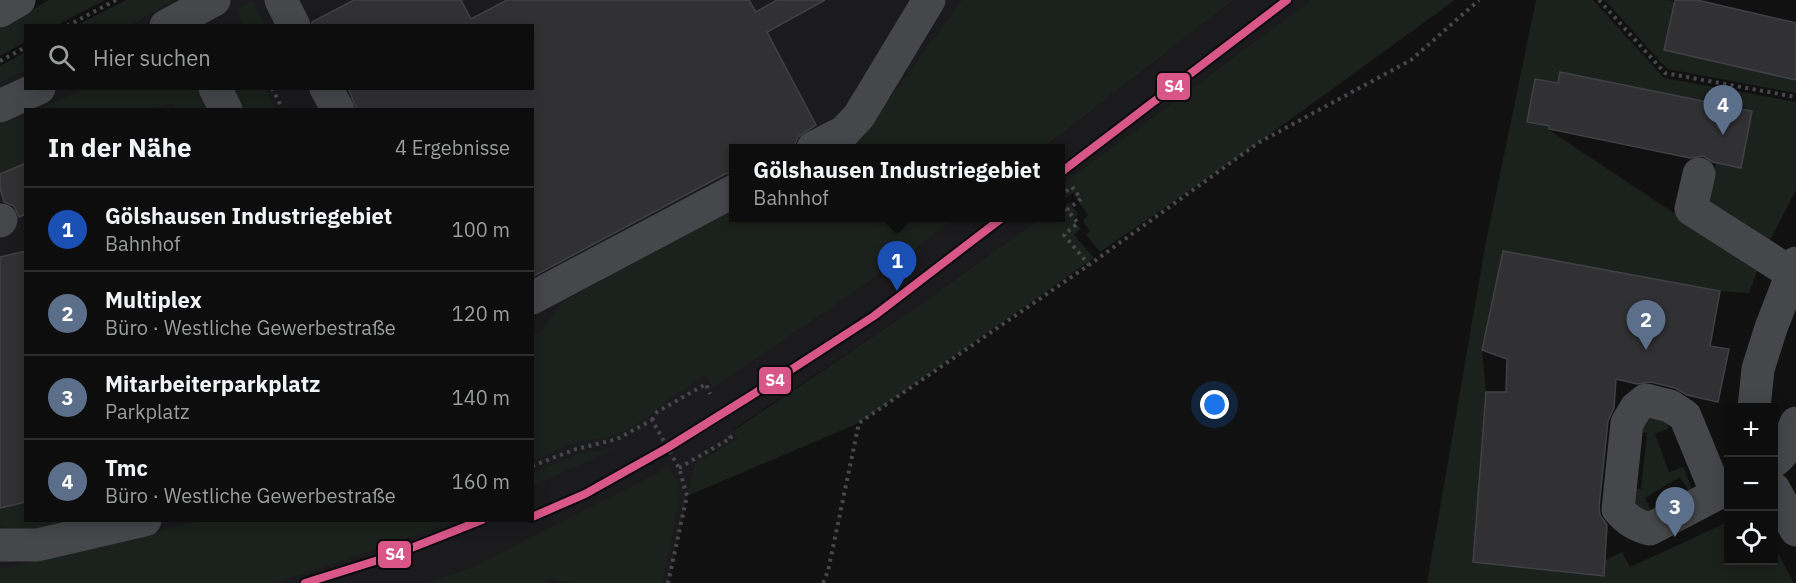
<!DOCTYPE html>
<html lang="de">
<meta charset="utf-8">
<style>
:root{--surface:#0d0d0d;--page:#1b1b1b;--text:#f1f3f6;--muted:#9a9c9d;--line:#2d2d2e;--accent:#6f727a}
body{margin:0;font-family:"IBM Plex Sans",sans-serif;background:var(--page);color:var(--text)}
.controls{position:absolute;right:18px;bottom:18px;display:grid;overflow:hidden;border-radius:0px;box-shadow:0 3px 15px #0003}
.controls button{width:54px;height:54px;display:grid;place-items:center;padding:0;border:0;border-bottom:2px solid var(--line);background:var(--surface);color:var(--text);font:30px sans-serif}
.you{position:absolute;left:1215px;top:405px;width:21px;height:21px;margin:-15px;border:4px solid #fff;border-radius:50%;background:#1a73e8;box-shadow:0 0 0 9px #1a73e833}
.badge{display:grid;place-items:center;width:39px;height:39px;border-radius:50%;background:var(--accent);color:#fff;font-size:20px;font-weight:700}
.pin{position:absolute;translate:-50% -50px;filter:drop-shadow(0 2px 3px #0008)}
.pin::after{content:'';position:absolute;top:32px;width:21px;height:18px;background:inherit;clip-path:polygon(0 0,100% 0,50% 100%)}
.popup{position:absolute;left:729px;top:144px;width:336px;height:78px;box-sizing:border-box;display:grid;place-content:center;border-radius:0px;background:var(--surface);filter:drop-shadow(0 2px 4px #0005);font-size:20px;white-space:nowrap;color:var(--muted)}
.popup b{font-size:22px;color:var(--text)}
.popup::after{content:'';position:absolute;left:50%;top:100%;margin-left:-12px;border:12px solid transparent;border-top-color:var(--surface)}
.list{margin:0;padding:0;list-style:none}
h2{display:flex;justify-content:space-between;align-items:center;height:78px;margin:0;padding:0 24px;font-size:26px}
h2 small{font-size:20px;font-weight:400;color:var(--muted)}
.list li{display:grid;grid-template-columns:39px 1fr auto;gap:18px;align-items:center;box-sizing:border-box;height:84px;padding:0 24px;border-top:2px solid var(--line)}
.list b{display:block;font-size:22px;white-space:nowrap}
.list p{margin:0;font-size:20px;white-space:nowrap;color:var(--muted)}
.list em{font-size:20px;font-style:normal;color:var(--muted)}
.icon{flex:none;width:33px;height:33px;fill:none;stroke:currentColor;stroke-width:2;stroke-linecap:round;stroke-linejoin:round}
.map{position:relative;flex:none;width:1796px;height:583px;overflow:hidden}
.search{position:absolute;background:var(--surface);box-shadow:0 3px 15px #0003;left:24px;top:24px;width:510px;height:66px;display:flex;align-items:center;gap:15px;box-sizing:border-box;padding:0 21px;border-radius:0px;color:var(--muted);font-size:22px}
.panel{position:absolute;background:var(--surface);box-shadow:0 3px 15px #0003;left:24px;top:108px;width:510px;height:414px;border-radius:0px}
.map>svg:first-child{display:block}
.built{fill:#1b1b1d;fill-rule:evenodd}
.green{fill:#1b211c}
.building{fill:#313133;stroke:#404144;stroke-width:1.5}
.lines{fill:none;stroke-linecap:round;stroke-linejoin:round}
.path{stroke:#47484c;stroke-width:4;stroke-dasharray:3 4.5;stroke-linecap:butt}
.minor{stroke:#46474a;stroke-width:33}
.major{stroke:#48494c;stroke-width:33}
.rail-1-casing{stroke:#0b0b0d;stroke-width:12}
.rail-1{stroke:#d95689;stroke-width:8}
.line-badge{stroke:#0b0b0d;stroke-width:2}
.badge-label{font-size:16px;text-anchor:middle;font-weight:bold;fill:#fff}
</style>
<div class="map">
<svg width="1796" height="583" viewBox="0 0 1796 583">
<rect width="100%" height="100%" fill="#111"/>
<g class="built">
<path d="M175 0H1068L934 148H734V218L714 387 894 265 955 218H1040L924 302 733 430 737 439 695 463 668 583H0V83L25 71 26 88H532V26L132 25ZM26 110H532V520H26Z"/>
<polygon points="1234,0 1311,0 1061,185 1060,148 1043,148"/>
</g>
<g class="green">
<polygon points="49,0 105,0 57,25 26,26 25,42 0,56 0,28"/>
<polygon points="126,0 175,0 132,25 77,25"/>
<polygon points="252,0 265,25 245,25 236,10"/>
<polygon points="962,0 1234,0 1043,148 835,148 864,133"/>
<polygon points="1311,0 1455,0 1258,143 1100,252 1086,235 1090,231 1083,221 1088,215 1073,193 1061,201 1061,185"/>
<polygon points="1536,0 1593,0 1664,78 1796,102 1796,190 1767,246 1706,205 1716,163 1741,168 1752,111 1560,73 1558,83 1527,122 1549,126 1549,130 1758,269 1749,293 1720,291 1503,251 1482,350 1486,392 1473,562 1604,576 1605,560 1622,552 1630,567 1728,522 1728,560 1774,560 1774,546 1794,583 1427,583 1485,247"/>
<polygon points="1605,0 1668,0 1674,2 1664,50 1796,80 1796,93 1667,69 1657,58 1660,54 1656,57"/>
<polygon points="25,52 25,71 0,83 0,66"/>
<polygon points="85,88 200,89 211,108 207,109 175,109 172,103 155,109 37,110"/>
<polygon points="229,89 265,89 276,109 241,109"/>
<polygon points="25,114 25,163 0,174 0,125"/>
<polygon points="1069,202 1078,214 1073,220 1081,229 1074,235 1094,258 859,423 687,496 695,463 737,439 733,431 924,302 1040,218 1043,221 1048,218 1060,218 1061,208"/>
<polygon points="733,205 734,218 955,218 894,265 713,388 706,376 667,400 646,419 628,429 613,436 575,443 533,460 533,335 542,331 561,303"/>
<polygon points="1640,415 1666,420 1669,428 1655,434 1669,472 1684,467 1691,487 1689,491 1680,477 1645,498 1652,512 1648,513 1635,508 1625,487 1641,489 1647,433 1632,431"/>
<polygon points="617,448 533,486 533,473 578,454"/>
<polygon points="669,467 679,483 680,496 662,583 572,583 550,579 549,583 426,583 471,568"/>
<polygon points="25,502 26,520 124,521 35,535 0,525 0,508"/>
<polygon points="200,521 457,521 276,583 0,583 0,569"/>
</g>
<g class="building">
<polygon points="354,0 461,0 471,19 507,0 749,0 756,12 777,0 825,0 767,32 816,125 798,137 793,148 734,148 734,172 725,174 532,277 532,110 357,110 348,88 532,88 532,26 312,26 312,22"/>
<polygon points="1675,0 1697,0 1796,23 1796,80 1664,50"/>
<polygon points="1560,72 1752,111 1741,168 1713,162 1703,156 1690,158 1549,129 1549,126 1527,122 1535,79 1558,83"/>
<polygon points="26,163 26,214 19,217 14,206 4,202 0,188 0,174"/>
<polygon points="26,251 26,502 0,508 0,257"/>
<polygon points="1503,251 1720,291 1710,346 1729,349 1718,402 1687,395 1675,388 1651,382 1637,384 1616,379 1614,408 1608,421 1599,507 1600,515 1607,525 1604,576 1473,562 1486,392 1506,392 1507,359 1482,350"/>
</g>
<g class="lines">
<g class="path">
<polyline points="1599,0 1665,73 1796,97"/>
<polyline points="67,26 116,0"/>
<polyline points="0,61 26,47"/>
<polyline points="272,88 283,110"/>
<polyline points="1060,196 1072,187 1081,199 1067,210 1078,223 1064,235 1089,265"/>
<polyline points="652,420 657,412 706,384 710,394"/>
<polyline points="532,466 576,449 617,439 652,420 679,468 687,496 668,583"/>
<polyline points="679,468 731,438 727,432"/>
<polyline points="823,583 828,571 859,423 1089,265 1258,143 1411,60 1479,0"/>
</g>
<g class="minor">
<polyline points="281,0 294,26"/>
<polyline points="166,26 214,0"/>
<polyline points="215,88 226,110"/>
<polyline points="326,88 338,110"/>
<polyline points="0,106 39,88"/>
<polyline points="813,148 844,132 859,116 929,0"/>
<polyline points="1699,174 1691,209 1791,273"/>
<polyline points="0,221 1,220"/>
<polyline points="532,298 734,191"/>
<polyline points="1754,408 1758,369 1771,328 1796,263"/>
<path d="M1774 461C1786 453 1791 436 1796 423"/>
<polyline points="1774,489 1796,530"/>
<path d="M1717 494 1685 416 1670 406 1646 400 1636 408 1627 423 1618 509C1627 520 1636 526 1650 529L1728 488"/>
<polyline points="0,545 37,545 145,520"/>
</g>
<polyline class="major" points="0,11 19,0"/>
<g class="rail-1-casing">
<g id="rail-1">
<polyline points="1060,173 1287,0"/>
<polyline points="532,517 585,494 667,448 752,395 874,316 1002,218"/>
<polyline points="305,583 391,556 482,520"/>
</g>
</g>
<use href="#rail-1" class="rail-1"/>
</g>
<g class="line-badge">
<rect x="1156" y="72" width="35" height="29" rx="6" fill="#d95689"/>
<rect x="758" y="366" width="34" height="29" rx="6" fill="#d95689"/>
<rect x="377" y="540" width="35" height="29" rx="6" fill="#d95689"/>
</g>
<g class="badge-label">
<text x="1174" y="92">S4</text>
<text x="775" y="386">S4</text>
<text x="395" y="560">S4</text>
</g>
</svg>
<div class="controls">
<button>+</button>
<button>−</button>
<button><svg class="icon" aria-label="locate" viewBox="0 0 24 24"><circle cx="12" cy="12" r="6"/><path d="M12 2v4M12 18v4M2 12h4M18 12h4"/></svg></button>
</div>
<div class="you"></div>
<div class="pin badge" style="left:897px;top:291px;background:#1a4fb4">1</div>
<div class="popup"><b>Gölshausen Industriegebiet</b>Bahnhof</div>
<div class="pin badge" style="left:1646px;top:350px;background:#5c6f8a">2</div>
<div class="pin badge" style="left:1675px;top:537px;background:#5c6f8a">3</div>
<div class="pin badge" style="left:1723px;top:135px;background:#5c6f8a">4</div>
<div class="search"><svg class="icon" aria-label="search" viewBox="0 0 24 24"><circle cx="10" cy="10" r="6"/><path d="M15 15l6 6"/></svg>Hier suchen</div>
<section class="panel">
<h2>In der Nähe<small>4 Ergebnisse</small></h2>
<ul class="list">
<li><span class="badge" style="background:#1a4fb4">1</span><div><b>Gölshausen Industriegebiet</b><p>Bahnhof</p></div><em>100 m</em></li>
<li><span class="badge" style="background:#5c6f8a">2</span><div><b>Multiplex</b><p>Büro · Westliche Gewerbestraße</p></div><em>120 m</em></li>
<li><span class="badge" style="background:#5c6f8a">3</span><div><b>Mitarbeiterparkplatz</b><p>Parkplatz</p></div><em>140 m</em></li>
<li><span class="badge" style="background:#5c6f8a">4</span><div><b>Tmc</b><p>Büro · Westliche Gewerbestraße</p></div><em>160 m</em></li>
</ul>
</section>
</div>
